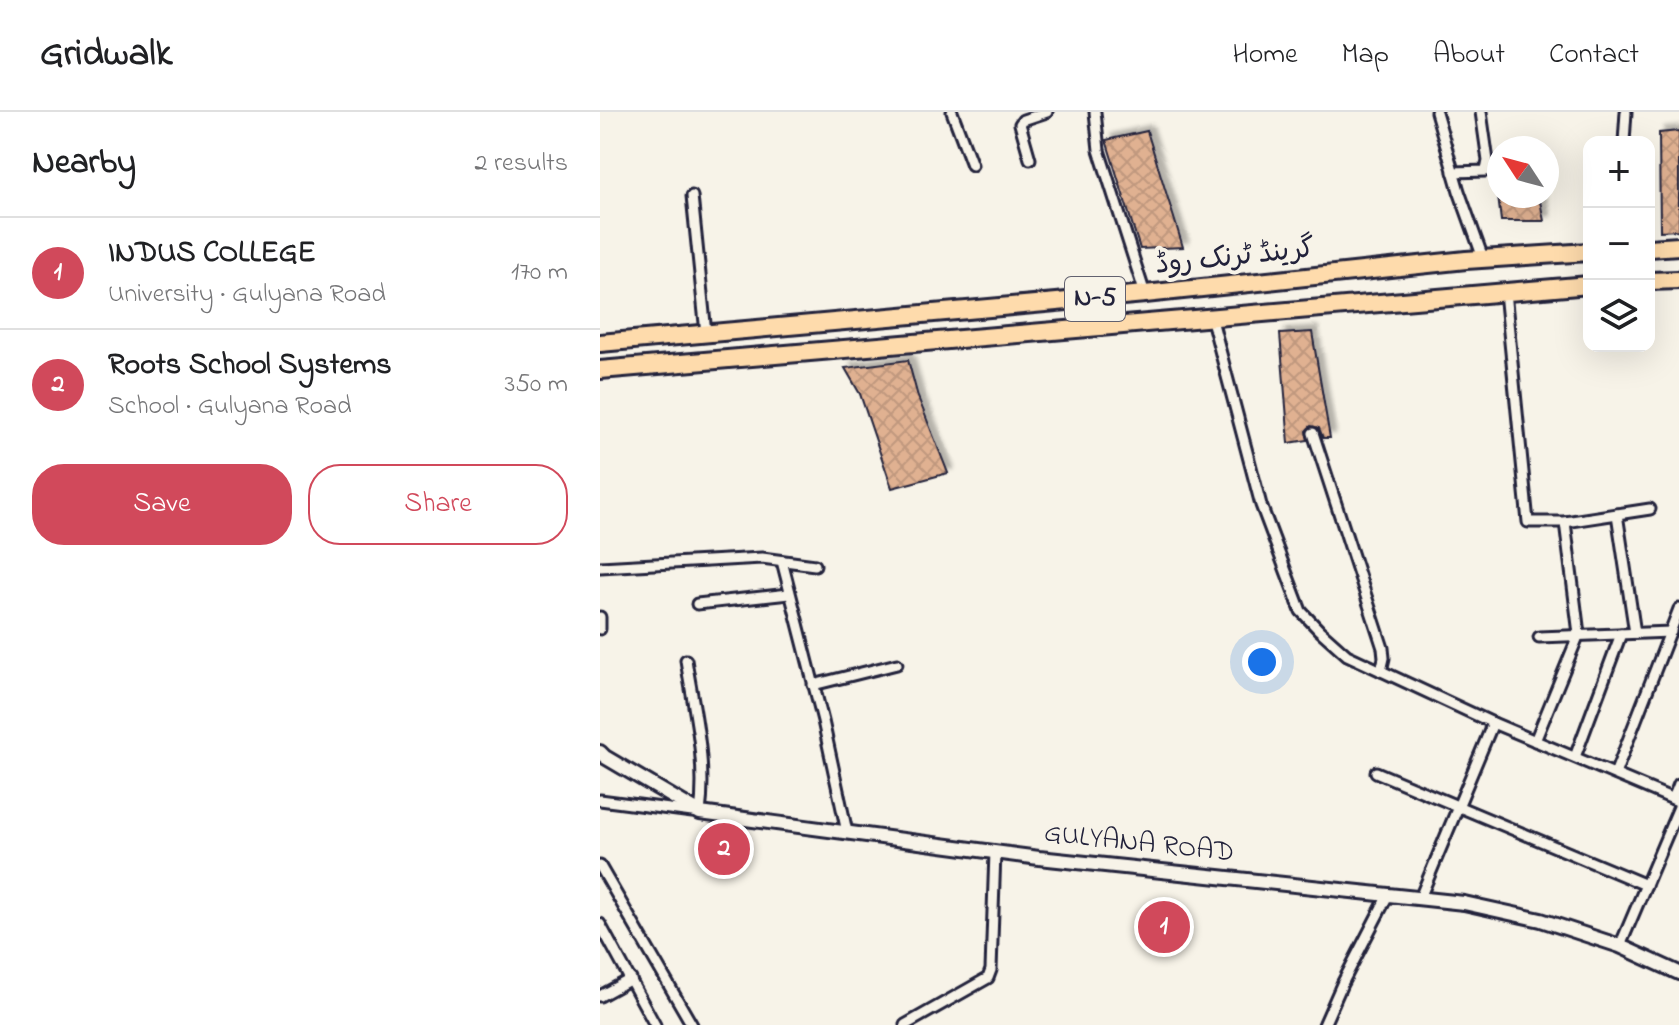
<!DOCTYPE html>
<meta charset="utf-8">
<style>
:root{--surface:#fff;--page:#f2f2f2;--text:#202124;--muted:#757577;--line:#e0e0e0;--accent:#d1495b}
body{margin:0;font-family:"Indie Flower","Playpen Sans Arabic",sans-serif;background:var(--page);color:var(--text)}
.controls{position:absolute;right:24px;top:24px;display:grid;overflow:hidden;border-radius:16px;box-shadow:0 8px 32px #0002}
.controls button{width:72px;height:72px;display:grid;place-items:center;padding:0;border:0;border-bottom:2px solid var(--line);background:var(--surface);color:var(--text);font:40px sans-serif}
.compass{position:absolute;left:887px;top:24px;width:72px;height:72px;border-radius:50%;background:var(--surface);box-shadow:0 8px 32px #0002;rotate:306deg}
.you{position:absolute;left:662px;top:550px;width:28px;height:28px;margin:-20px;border:6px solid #fff;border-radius:50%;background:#1a73e8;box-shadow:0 0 0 12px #1a73e833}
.badge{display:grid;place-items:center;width:52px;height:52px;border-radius:50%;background:var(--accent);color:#fff;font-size:26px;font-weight:700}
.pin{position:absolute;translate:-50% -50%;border:4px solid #fff;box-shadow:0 2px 8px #0006}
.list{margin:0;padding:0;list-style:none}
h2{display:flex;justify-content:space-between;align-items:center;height:104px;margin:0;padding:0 32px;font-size:34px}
h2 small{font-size:26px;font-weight:400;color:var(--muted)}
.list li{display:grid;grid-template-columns:52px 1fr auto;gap:24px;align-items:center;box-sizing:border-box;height:112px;padding:0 32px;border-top:2px solid var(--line)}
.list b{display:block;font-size:30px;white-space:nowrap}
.list p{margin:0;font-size:26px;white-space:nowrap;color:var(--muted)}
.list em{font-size:26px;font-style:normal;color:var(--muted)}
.actions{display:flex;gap:16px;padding:24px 32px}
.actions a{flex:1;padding:18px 0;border:2px solid var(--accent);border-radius:32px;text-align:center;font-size:28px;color:var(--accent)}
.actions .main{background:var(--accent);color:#fff}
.icon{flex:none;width:44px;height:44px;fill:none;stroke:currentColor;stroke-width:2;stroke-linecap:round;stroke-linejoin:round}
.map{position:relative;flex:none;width:1079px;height:913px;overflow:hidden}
header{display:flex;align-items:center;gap:48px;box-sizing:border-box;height:112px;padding:0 40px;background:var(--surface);border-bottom:2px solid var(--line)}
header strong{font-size:38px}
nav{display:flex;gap:44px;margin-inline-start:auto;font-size:28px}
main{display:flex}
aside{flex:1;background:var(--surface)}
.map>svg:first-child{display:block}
.building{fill:url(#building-cross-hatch);stroke:#22223b;stroke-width:2;filter:url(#shadow)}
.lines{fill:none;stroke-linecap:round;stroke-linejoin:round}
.street-casing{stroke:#22223b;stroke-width:15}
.secondary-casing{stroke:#22223b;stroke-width:18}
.highway-casing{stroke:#22223b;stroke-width:22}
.street{stroke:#f7f3e8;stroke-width:9}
.secondary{stroke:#f7f3e8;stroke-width:12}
.highway{stroke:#fedbac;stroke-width:16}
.labels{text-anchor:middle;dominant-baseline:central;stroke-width:8;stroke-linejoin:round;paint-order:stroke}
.shield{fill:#f7f3e8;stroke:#62616f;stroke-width:2}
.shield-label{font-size:26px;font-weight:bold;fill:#22223b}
.street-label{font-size:28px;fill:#22223b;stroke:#f7f3e8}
</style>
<header>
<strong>Gridwalk</strong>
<nav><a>Home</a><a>Map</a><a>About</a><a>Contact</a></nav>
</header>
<main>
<aside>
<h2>Nearby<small>2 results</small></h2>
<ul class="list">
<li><span class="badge">1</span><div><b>INDUS COLLEGE</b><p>University · Gulyana Road</p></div><em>170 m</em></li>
<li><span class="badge">2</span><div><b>Roots School Systems</b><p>School · Gulyana Road</p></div><em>350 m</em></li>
</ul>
<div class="actions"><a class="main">Save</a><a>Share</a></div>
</aside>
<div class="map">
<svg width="1079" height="913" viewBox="0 0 1079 913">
<defs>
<pattern id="building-cross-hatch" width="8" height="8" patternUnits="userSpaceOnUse" patternTransform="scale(2)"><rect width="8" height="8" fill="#e0b191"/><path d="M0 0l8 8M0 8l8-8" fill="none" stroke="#c0987e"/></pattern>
<filter id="shadow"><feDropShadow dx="5.5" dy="-5.5" stdDeviation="2" flood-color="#0004"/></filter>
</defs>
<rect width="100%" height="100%" fill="#f7f3e8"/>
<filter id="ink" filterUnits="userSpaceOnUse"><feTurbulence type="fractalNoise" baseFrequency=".0125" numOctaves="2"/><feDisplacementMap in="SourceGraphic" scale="16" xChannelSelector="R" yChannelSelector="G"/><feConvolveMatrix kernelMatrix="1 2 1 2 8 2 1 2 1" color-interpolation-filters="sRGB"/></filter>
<g filter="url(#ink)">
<g class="building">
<polygon points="547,19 583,135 540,137 506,28"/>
<polygon points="1079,19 1079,118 1060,119 1059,21"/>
<polygon points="898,84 939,84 944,109 901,109"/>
<polygon points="712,220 730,326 723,326 719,316 711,314 706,319 708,328 689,331 680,222"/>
<polygon points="308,248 318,285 348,361 292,376 260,282 245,256"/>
</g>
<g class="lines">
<g class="street-casing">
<g id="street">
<polyline points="352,0 372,53"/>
<polyline points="495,0 499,38 545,182"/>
<polyline points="836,0 859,79 883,146"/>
<polyline points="1024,30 1026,0"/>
<polyline points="430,47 420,12 423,8 447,0"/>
<polyline points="853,60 886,59 888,49 881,0"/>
<polyline points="92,84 106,221"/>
<polyline points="905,180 928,410 965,410 1050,397"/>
<polyline points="611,204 661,393 701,499 719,518 747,543 893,611 1078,689 1079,692"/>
<polyline points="713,321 783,536 784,546 781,559"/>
<polyline points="1017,402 1035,521"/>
<polyline points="182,449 223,609 247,720"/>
<polyline points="0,455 162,446 215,453"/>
<polyline points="97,492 189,482"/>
<polyline points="0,505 0,517"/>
<polyline points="939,525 1071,520"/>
<polyline points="213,573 297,552"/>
<polyline points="935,629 979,522 965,410"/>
<polyline points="975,645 1021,522"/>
<polyline points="776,660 1046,773"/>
<polyline points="1015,662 1079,497"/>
<polyline points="1073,687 1079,672"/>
<path d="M0 688 100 701C107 649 94 598 86 548"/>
<polyline points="0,754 92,913"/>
<polyline points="820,786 893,611"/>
<polyline points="0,812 55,913"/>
<polyline points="1020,834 1079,695"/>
<polyline points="0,884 31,867"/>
<polyline points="305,913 388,866 391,858 395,740"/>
<polyline points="724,913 742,872 788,783"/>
</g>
</g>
<g class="secondary-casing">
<polyline id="secondary" points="0,640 5,645 100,701 439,746 864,791 941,808 1020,834 1079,861"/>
</g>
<g class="highway-casing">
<g id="highway">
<polyline points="1049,136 1079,134"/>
<polyline points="1049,169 1079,168"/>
<polyline points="0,231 545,182 866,148 989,140"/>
<polyline points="0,258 989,173"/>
</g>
</g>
<use href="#street" class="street"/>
<use href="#secondary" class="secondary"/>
<use href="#highway" class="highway"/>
</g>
</g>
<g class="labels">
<rect class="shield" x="465" y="165" width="60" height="44" rx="6"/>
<g class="shield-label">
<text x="495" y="187">N-5</text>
</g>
<g class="street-label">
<text transform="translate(635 146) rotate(-6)">گرینڈ ٹرنک روڈ</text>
<text transform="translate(539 732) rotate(6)">GULYANA ROAD</text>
</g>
</g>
</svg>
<div class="controls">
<button>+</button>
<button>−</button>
<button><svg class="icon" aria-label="layers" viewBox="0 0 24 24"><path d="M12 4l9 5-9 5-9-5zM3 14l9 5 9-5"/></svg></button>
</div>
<svg class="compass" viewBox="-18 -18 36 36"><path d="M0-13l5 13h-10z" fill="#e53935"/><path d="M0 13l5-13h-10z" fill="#757577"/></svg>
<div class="you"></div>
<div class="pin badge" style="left:564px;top:815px">1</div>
<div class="pin badge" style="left:124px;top:737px">2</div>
</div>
</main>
